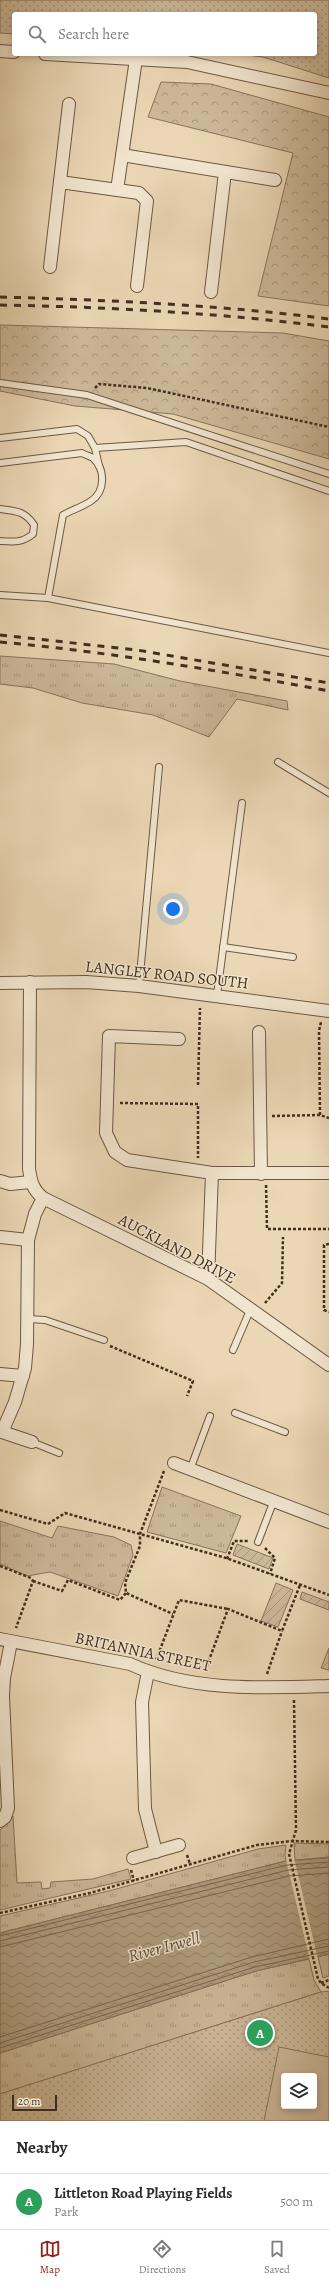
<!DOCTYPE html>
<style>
:root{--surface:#fff;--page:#f2f2f3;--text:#2b2b33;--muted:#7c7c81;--line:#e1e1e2;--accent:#8f2418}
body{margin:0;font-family:Alegreya,serif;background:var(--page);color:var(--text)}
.controls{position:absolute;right:12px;bottom:12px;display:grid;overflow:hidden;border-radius:4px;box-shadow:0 2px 6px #0003}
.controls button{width:36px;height:36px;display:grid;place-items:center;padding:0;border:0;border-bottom:1px solid var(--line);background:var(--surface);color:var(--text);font:20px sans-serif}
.scale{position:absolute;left:12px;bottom:10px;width:45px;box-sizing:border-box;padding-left:4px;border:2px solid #412e1d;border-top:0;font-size:11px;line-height:14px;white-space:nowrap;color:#412e1d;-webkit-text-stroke:3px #f2e5cf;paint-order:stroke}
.you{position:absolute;left:173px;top:909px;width:14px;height:14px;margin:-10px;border:3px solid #fff;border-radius:50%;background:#1a73e8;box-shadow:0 0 0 6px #1a73e833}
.badge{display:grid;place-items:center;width:26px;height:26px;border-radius:50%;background:var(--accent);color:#fff;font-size:13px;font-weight:700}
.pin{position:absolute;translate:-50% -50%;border:2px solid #fff;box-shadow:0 1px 4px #0006}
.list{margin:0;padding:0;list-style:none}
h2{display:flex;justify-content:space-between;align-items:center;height:52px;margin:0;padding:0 16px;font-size:17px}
h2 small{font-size:13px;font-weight:400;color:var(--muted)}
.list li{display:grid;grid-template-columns:26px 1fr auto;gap:12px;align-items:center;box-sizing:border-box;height:56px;padding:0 16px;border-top:1px solid var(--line)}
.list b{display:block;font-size:15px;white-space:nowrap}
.list p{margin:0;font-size:13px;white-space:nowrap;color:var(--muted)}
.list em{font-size:13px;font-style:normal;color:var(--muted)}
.icon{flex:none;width:22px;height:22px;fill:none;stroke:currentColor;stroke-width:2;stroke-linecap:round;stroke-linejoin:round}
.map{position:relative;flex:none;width:329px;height:2121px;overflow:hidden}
.search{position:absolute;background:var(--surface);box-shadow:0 2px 6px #0003;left:12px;right:12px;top:12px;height:44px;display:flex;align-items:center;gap:10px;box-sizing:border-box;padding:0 14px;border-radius:4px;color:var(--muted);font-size:15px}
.sheet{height:108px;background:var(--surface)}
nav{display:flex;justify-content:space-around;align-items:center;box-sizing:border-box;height:56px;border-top:1px solid var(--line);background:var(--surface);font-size:11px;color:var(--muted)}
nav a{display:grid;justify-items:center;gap:2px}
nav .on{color:var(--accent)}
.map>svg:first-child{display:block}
.grass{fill:url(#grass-tufts);stroke:#88745c}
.forest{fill:url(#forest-crowns);stroke:#88745c}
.park{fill:url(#park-dots);stroke:#88745c;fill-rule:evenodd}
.garden{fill:url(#garden-furrows);stroke:#88745c}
.pitch{fill:#ceba9b;stroke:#88745c;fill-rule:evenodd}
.water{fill:url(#water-waves);stroke:#847159}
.pier{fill:#ebd7b5}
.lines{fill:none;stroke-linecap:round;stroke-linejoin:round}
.shore{stroke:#79664f;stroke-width:1}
.lane-casing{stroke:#6c5843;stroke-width:8}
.street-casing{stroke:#6c5843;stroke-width:14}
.path{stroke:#412e1d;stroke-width:2.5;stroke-dasharray:3 2;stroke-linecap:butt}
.lane{stroke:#f2e5cf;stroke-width:6}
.street{stroke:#f2e5cf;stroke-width:12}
.rail{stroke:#412e1d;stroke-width:3;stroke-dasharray:7 7;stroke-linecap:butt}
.labels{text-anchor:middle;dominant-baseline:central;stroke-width:3;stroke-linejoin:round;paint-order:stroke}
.street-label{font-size:16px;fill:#412e1d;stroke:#f2e5cf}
.water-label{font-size:17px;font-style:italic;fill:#5d4a36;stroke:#f2e5cf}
</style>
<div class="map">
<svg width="329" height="2121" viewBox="0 0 329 2121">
<defs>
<pattern id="grass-tufts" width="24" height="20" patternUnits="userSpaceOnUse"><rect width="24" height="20" fill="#ceba9b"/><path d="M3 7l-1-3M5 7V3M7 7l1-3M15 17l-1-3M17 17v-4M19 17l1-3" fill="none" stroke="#a9987e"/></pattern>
<pattern id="forest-crowns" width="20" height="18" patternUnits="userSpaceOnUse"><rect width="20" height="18" fill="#ceba9b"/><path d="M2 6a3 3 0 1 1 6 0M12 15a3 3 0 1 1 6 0" fill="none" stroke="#a9987e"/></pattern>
<pattern id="park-dots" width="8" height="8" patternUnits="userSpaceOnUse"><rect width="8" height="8" fill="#ceba9b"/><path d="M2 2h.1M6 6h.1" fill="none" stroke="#a9987e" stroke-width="1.8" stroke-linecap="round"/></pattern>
<pattern id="garden-furrows" width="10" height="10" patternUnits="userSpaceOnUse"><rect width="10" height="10" fill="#ceba9b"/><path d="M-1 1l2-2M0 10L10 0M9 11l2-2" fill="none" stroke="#a9987e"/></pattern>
<pattern id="water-waves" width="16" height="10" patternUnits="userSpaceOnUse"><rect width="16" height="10" fill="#b19e81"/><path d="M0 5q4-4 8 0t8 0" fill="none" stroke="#928169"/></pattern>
</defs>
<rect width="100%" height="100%" fill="#ebd7b5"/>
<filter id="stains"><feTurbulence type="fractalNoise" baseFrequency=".005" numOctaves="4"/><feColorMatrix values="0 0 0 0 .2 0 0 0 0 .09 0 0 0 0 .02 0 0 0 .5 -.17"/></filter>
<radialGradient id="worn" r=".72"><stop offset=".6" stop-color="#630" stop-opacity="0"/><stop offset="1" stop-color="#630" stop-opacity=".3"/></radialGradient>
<g class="grass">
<polygon points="0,656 114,664 180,681 287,701 288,710 237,699 209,737 153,715 82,703 33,688 0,684"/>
<polygon points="162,1487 241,1516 226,1553 147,1532"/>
<polygon points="0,1521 52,1538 58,1526 114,1537 131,1545 133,1555 118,1596 50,1572 27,1576 0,1564"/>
<polygon points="13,1816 17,1883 41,1882 42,1889 50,1888 51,1882 93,1879 128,1869 131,1879 0,1910 0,1830"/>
<polygon points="294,1843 329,1844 329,1857 295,1860"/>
<polygon points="286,1845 285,1855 286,1861 0,1933 0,1916 109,1891 258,1849"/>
<polygon points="329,1954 329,1976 323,1978 318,1957"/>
<polygon points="309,1959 314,1980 321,1992 0,2094 0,2053 256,1971"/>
</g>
<g class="forest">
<polygon points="161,82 211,84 329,117 329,306 258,296 293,153 148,117"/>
<polygon points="0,325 283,333 329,341 329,459 173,414 75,406 0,391"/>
</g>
<g class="park">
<polygon points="0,0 329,0 329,78 263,57 239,54 315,54 315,14 14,14 14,34 0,33"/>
<path d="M329 1991V2121H0V2094L321 1992ZM284 2076H314V2106H284Z"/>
</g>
<g class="garden">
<polygon points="237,1544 273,1558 269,1569 233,1555"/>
<polygon points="276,1583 293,1590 278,1627 261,1621"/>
<polygon points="302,1592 329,1602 329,1610 300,1599"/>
<polygon points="329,1648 329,1670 321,1668"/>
</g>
<path class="pitch" d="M279 2047 329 2057V2121H264ZM284 2076H314V2106H284Z"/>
<polygon class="water" points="329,1858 329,1954 256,1971 0,2053 0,1933 286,1861"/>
<polygon class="pier" points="294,1858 318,1959 310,1961 286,1860"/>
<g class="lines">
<g class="shore">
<polyline points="0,1936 287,1865 329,1862"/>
<polyline points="0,1941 288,1870 329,1867"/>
<polyline points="0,1947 289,1876 329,1873"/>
<polyline points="0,2037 252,1957 329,1939"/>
<polyline points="0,2043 254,1962 329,1946"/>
<polyline points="0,2048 255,1967 329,1951"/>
</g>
<g class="lane-casing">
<g id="lane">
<polyline points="0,383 87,395 329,474"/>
<polyline points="0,438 77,429 88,436 95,448 99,466"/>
<polyline points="95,448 186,442 329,491"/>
<path d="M0 463 82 453C85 455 90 456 93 458 106 470 105 492 91 501 82 507 72 510 63 515L48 598 329 653"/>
<path d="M0 509C16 511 25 511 34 525L33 534C22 543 14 542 0 541"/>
<polyline points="0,595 48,598"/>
<polyline points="278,762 329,793"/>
<polyline points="223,947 293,957"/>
<polyline points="139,986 159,767"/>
<polyline points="217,995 242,803"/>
<polyline points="28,1319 45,1320 104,1340"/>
<polyline points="233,1350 251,1308"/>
<polyline points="235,1413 285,1432"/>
<polyline points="32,1442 59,1453"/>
<polyline points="190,1470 210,1416"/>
<polyline points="258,1542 274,1500"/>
</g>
</g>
<g class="street-casing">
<g id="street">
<polyline points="0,51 14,52"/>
<polyline points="45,54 187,62 329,93"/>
<polyline points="122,155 275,180"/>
<polyline points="60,182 139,193 147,201 137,286"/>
<polyline points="117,190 136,59"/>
<polyline points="50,267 69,104"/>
<polyline points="211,292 225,172"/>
<path d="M30 982 29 1169C31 1182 33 1190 43 1198L208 1279 329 1365"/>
<polyline points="0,983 86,982 139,986 329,1011"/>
<polyline points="259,1032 261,1174"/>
<polyline points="179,1039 109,1036 106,1133 115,1152 127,1160 212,1173 208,1279"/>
<polyline points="212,1173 329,1173"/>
<polyline points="0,1181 10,1184 31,1182"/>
<polyline points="0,1237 28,1240"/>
<polyline points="0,1374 23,1376"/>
<polyline points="32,1442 2,1432 15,1402 25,1368 27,1344 28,1240 35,1214 43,1198"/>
<polyline points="174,1463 329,1522"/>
<path d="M0 1639 130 1664C191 1692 264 1688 329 1686"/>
<polyline points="148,1672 142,1702 145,1809 156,1852"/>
<polyline points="0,1821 5,1817 8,1808 3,1696 4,1678 11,1642"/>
<polyline points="133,1858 179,1845"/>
</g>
</g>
<g class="path">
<polyline points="95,388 99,384 147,388 329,427"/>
<polyline points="198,1085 200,1008"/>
<polyline points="120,1103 198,1104 198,1158"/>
<polyline points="320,1115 319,1031 321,1022"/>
<polyline points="272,1116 320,1115 329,1118"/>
<polyline points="266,1185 267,1229 329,1229"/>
<polyline points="329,1244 324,1245 324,1310 329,1312"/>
<polyline points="265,1303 282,1283 283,1237"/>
<polyline points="110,1346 193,1381 187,1396"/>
<polyline points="164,1471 140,1534 140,1546 125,1583 126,1593 173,1614"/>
<polyline points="0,1510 48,1524 65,1513 226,1558 329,1595"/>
<polyline points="265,1548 275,1558 270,1574"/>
<polyline points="227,1559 234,1541 249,1541"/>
<polyline points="0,1566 31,1578 33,1581 16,1628"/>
<polyline points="33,1581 62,1591 68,1580 120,1600 126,1593"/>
<polyline points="156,1660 179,1600 228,1609"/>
<polyline points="205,1671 228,1609 282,1631 300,1585"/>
<polyline points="267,1674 282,1631"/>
<polyline points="294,1700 296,1830 289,1854 318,1979 321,1983 329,1988"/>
<polyline points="187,1855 190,1864"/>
<polyline points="131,1870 134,1881"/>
<polyline points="0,1913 90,1893 257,1845 292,1841 329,1842"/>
<polyline points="321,1983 329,1980"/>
</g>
<use href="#lane" class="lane"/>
<use href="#street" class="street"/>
<g class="rail">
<path d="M0 297C110 300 220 305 329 319"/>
<path d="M0 305C110 307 220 313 329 327"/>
<polyline points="0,635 137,650 329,683"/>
<path d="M0 642C111 652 220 671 329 691"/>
</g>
</g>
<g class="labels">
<g class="street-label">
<text transform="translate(167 975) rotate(6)">LANGLEY ROAD SOUTH</text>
<text transform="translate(177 1249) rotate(28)">AUCKLAND DRIVE</text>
<text transform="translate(143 1652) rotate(12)">BRITANNIA STREET</text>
</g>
<g class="water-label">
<text transform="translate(164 1947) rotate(-15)">River Irwell</text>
</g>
</g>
<rect width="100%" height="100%" filter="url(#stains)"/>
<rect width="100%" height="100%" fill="url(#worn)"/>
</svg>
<div class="controls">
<button><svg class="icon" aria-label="layers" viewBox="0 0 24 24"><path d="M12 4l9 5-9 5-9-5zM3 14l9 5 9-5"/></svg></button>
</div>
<div class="scale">20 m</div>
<div class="you"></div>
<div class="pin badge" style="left:260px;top:2033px;background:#2e9e5b">A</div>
<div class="search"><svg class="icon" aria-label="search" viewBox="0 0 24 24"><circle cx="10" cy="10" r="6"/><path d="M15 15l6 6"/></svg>Search here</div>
</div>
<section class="sheet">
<h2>Nearby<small></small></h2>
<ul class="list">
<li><span class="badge" style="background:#2e9e5b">A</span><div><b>Littleton Road Playing Fields</b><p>Park</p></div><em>500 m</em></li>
</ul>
</section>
<nav>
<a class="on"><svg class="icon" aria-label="map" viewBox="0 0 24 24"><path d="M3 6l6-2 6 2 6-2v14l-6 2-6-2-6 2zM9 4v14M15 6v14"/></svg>Map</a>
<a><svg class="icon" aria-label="directions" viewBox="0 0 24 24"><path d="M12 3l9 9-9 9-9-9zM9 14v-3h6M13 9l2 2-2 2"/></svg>Directions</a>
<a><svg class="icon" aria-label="saved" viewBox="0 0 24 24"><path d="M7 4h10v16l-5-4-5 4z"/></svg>Saved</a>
</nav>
